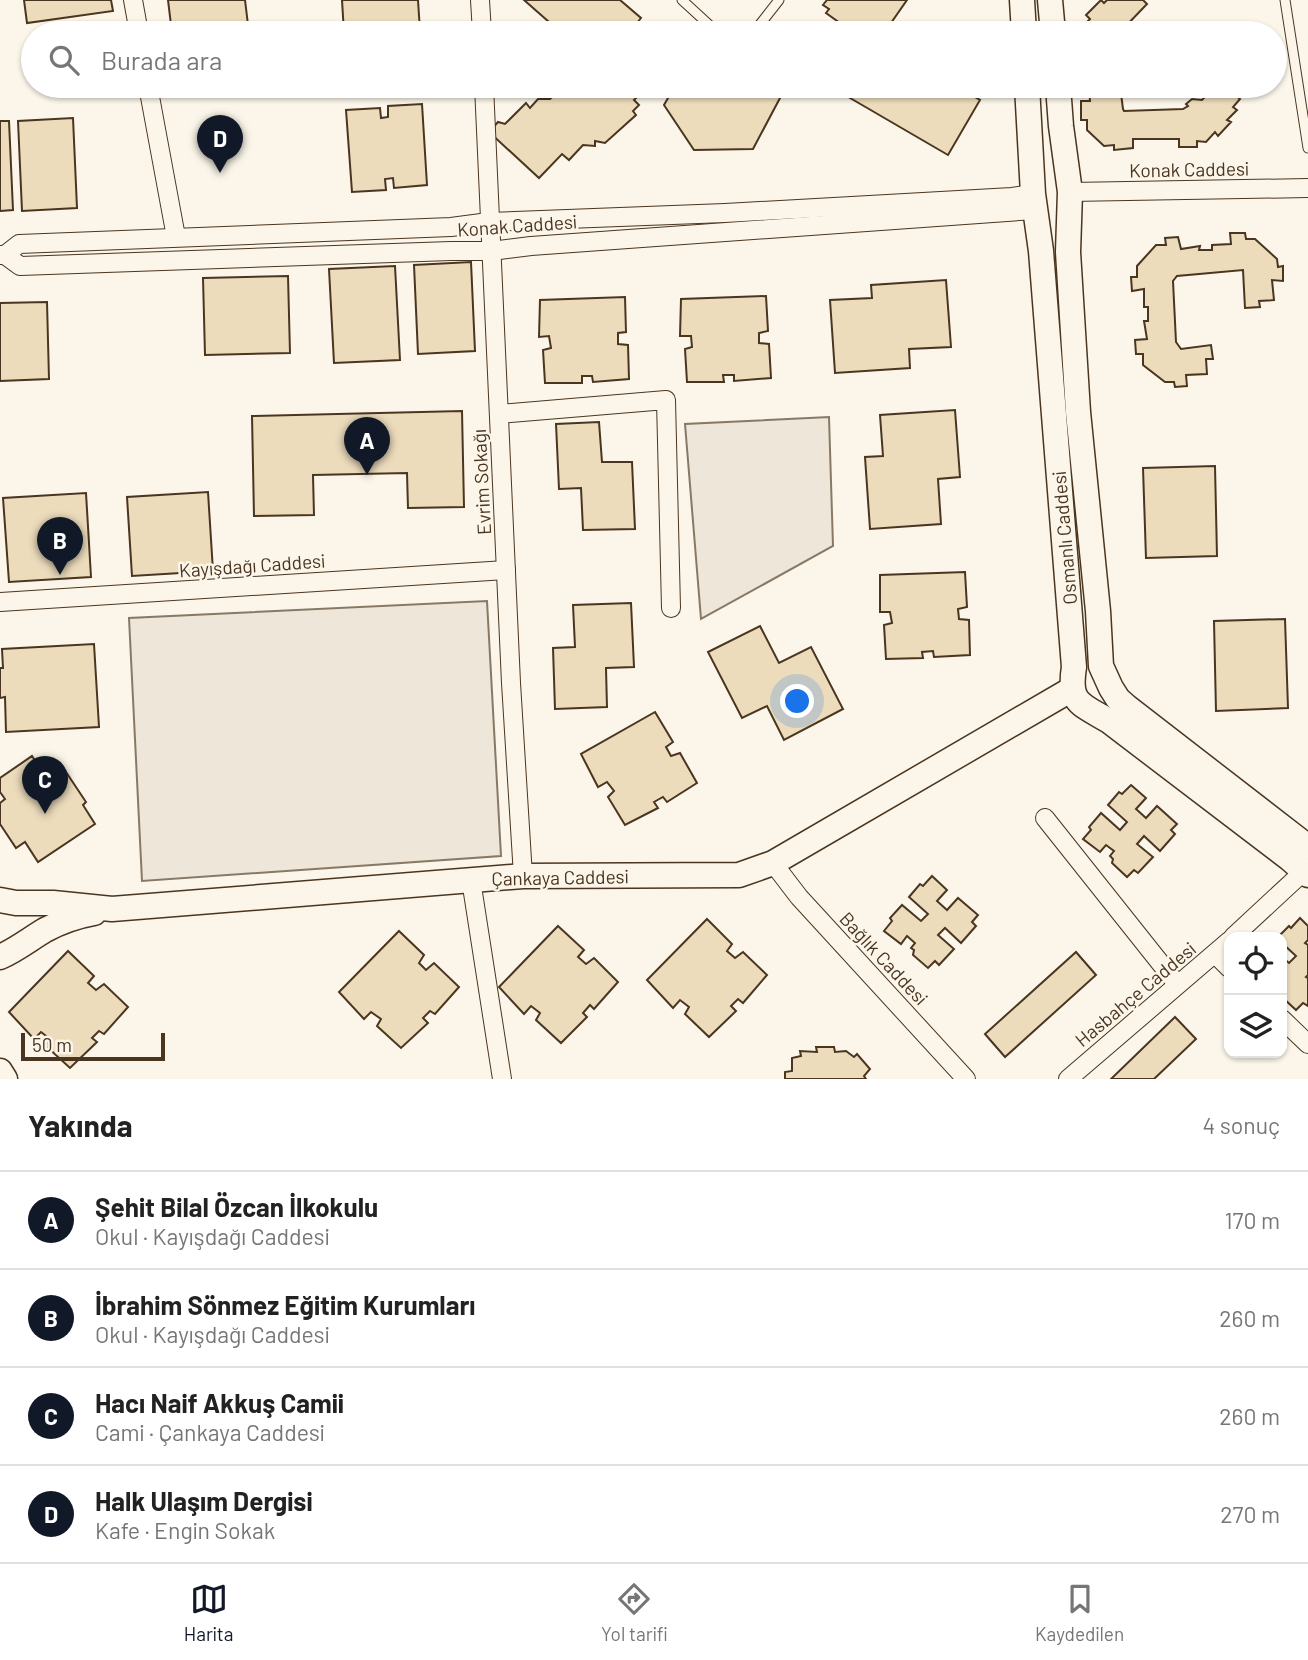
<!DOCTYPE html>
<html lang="tr">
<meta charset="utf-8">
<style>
:root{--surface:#fff;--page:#f2f2f2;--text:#222;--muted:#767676;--line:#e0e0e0;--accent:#111827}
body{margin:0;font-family:Barlow,sans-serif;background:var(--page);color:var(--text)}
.controls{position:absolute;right:21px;bottom:21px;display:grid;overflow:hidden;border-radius:14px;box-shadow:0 2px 5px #0004}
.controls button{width:63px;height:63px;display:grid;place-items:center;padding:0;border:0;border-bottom:2px solid var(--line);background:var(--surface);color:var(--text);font:35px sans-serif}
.scale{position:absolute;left:21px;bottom:18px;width:144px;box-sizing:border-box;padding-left:7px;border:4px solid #4a3520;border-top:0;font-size:19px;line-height:24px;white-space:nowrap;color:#4a3520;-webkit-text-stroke:5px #fbf6e9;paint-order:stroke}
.you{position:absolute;left:798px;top:702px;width:24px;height:24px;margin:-18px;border:5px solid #fff;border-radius:50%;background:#1a73e8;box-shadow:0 0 0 10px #1a73e833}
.badge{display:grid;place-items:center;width:46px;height:46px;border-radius:50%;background:var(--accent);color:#fff;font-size:23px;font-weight:700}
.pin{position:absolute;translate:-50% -58px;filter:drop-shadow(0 2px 4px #0008)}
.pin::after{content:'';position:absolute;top:37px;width:24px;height:21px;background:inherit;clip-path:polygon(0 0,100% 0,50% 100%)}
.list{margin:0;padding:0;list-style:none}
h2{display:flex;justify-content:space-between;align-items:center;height:91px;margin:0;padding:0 28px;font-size:30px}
h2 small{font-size:23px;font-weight:400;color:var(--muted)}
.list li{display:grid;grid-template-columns:46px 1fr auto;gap:21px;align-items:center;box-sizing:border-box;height:98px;padding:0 28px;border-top:2px solid var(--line)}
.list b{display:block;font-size:26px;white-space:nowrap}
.list p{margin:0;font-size:23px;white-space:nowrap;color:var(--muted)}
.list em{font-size:23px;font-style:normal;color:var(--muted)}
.icon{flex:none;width:38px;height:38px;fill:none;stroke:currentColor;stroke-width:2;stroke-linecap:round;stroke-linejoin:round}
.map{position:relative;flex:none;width:1308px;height:1079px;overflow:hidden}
.search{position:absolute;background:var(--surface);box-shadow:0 2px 5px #0004;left:21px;right:21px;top:21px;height:77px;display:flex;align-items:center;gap:18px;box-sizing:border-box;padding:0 24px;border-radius:38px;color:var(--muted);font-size:26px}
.sheet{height:483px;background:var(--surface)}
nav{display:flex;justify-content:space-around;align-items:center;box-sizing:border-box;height:98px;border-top:2px solid var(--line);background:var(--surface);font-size:19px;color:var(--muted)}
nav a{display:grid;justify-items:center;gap:4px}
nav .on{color:var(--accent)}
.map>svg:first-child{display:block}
.green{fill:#ede6d9;stroke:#887966;stroke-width:2}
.building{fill:#ecdcbc;stroke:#4a3520;stroke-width:2}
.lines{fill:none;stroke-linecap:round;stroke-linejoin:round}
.service-casing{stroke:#4a3520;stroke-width:11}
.minor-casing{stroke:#4a3520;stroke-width:20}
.secondary-casing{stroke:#4a3520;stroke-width:27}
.service{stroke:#fbf6e9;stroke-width:9}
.minor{stroke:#fbf6e9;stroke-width:18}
.secondary{stroke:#fbf6e9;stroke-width:24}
.labels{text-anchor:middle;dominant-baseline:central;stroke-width:5;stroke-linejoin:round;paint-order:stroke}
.street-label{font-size:19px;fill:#4a3520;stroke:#fbf6e9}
</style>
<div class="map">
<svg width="1308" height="1079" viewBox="0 0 1308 1079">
<rect width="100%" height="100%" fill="#fbf6e9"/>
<g class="green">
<polygon points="829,417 833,546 701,619 685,424"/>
<polygon points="487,601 501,856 142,881 129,618"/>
</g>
<g class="building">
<polygon points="24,0 111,0 113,11 27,23"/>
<polygon points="168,0 245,0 249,33 172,33"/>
<polygon points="342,0 418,0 420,31 387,33 386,24 378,24 379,33 344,33"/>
<polygon points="524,0 620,0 641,18 637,23 642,27 637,33 573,33 571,31 557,29"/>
<polygon points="827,0 907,0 884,33 854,33 826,13 829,9 823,5"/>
<polygon points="1101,0 1104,3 1107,0 1143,0 1147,4 1122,30 1125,33 1083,33 1082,27 1090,19 1086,15"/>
<polygon points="116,25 117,33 61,33"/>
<polygon points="564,86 627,86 637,97 634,100 639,105 633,111 636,115 605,143 595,141 595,146 583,145 569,160 562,154 539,178 489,132 498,122 505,124 526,103 530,108 538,99 550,99"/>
<polygon points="675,86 772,86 780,98 753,149 694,150 664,105"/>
<polygon points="841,86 955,86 980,100 948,155 838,91"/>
<polygon points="1089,86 1120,86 1123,109 1124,111 1183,109 1188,106 1186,104 1192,99 1202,100 1215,86 1233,86 1230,90 1240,99 1233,107 1237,110 1227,120 1231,122 1218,136 1215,132 1206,142 1197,141 1197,147 1179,147 1179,139 1133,139 1133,148 1114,150 1114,145 1104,146 1087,130 1087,120 1081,120 1081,101 1090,101"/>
<polygon points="422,104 427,185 394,188 393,178 385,179 386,190 352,192 346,110 380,108 381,118 388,117 388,106"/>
<polygon points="73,118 77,208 22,211 18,121"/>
<polygon points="0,121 9,121 13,210 0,211"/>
<polygon points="1230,233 1245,233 1246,239 1255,239 1277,259 1278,267 1283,266 1283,281 1272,280 1274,300 1259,301 1260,307 1245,308 1243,270 1177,276 1173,281 1176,342 1181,349 1211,345 1213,359 1206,359 1207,374 1186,375 1187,386 1175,387 1174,382 1165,382 1143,365 1143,354 1136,354 1135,340 1147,339 1144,321 1148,321 1148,307 1144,307 1144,289 1132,291 1131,277 1137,277 1137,266 1156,245 1166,245 1165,238 1178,237 1181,249 1200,246 1199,250 1212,250 1212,245 1231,244"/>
<polygon points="471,262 475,351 418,354 414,265"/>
<polygon points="395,266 400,360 334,363 329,269"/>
<polygon points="288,276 290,353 205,355 203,278"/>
<polygon points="946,280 951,347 909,349 910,368 835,373 830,300 872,298 871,285"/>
<polygon points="766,296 768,331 759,333 759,343 769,344 771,378 734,381 734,375 723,375 724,382 687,382 685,349 692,347 691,336 680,336 681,299"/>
<polygon points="625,297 626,332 618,333 618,344 628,345 629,379 593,382 592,376 582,376 582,383 545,383 543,350 551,348 549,336 539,337 540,300"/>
<polygon points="47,302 49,379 0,381 0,303"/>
<polygon points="955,410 960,477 938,479 941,524 870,529 865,457 883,456 880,415"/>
<polygon points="462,411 464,507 408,508 407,473 313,475 314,515 254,516 252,416"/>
<polygon points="599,422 602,462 632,462 635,529 583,530 581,488 559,489 556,424"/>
<polygon points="1215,466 1217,556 1146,558 1143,468"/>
<polygon points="208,492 213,571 132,576 127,497"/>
<polygon points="86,493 91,577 9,582 3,498"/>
<polygon points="965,572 967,607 958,609 959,619 969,620 970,655 934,657 933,651 922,652 923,658 886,659 884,625 892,623 890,612 880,612 880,575"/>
<polygon points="631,603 634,667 606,668 607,707 555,709 553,648 575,647 573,605"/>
<polygon points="1285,619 1288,708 1216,711 1214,621"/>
<polygon points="760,626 779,663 811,647 843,709 784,740 767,706 742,718 708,652"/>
<polygon points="94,644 99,727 6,732 5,697 0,698 0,668 3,668 2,649"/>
<polygon points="655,712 673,742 666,747 671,756 680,753 697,783 667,802 663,797 654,802 658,808 625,825 608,797 614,791 607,782 598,787 581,754"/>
<polygon points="32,756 44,774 60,763 86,802 83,805 95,824 38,862 25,842 16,848 0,824 0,803 5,799 0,792 0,778"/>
<polygon points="1131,785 1146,798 1136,809 1146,818 1157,806 1177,824 1171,830 1175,834 1160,851 1144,836 1137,844 1153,857 1138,873 1134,870 1127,877 1112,863 1113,859 1110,856 1114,851 1106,845 1100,852 1083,839 1091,830 1089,827 1101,813 1120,830 1127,822 1108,805 1119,792 1122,794"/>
<polygon points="932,876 947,890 937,901 947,910 958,898 978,915 972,922 976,926 961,943 945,928 938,935 954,949 939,965 935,961 928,968 913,955 914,950 911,948 915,943 907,936 901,944 884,931 892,921 890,918 902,905 921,921 928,914 909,897 920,884 923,886"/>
<polygon points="1300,918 1308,926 1308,940 1305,943 1308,945 1308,975 1306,977 1308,978 1308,1006 1303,1003 1296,1010 1282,997 1282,987 1283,985 1282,984 1282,957 1289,963 1296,956 1282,943 1282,937 1278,937 1289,926 1291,928"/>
<polygon points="707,919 732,944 727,951 735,958 743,952 767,975 743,1003 738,999 731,1006 736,1011 709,1037 685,1014 689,1007 680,1000 673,1008 647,980"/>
<polygon points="558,926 584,950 578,957 586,964 594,958 618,982 594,1009 590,1005 583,1013 587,1017 561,1043 536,1020 540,1013 531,1006 524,1014 499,987"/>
<polygon points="399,931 424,955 419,963 426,970 434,963 459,987 435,1014 430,1011 423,1018 428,1023 401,1048 377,1026 381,1019 371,1012 364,1019 339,992"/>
<polygon points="68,951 94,976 88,983 96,990 104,984 128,1007 104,1034 99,1031 92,1038 97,1042 70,1068 46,1046 50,1039 41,1032 34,1039 9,1012"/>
<polygon points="1076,952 1096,975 1005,1057 985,1034"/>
<polygon points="1175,1017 1196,1039 1154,1079 1111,1079"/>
<polygon points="816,1047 834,1047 835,1052 846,1051 854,1057 857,1054 870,1069 864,1076 866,1079 785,1079 785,1072 792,1071 792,1058 801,1056 800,1051 817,1052"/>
</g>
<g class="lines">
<g class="service-casing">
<g id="service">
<polyline points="682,0 718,33 754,32 779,0"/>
<polyline points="1285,0 1308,148"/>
</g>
</g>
<g class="minor-casing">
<g id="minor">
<polyline points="133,0 139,33"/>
<polyline points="480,0 482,33"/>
<polyline points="148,86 176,237"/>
<polyline points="484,86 511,683 523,876"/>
<polyline points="1070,192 1308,188"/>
<polyline points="0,255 5,255 19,244 451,227 489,222 725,213 1012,197 1033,194"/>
<polyline points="5,255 20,266 451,251 491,251 531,246 1034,210"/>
<polyline points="499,414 666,400 671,608"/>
<polyline points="0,602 506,570"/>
<polyline points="1045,818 1177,984"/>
<polyline points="773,863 799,897 966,1079"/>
<polyline points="471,880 502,1079"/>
<polyline points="1233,937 1302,873"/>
<polyline points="1215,954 1229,968"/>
<polyline points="1282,1019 1308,1044"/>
<polyline points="1068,1079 1229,941"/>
</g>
</g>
<g class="secondary-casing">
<g id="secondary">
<polyline points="1022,0 1024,33"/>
<polyline points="1050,0 1053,33"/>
<path d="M1027 86 1033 194 1041 251 1074 667C1068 704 1081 704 1109 721L1290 859 1308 875"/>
<polyline points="1058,86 1061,126 1070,192 1068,252 1078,412 1098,611 1101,666 1111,688 1118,699 1127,707 1308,847"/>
<polyline points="0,900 16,903 53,903 112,909 523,876 739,875 773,863 1072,689"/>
<path d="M0 957C16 950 30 939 45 930 60 922 77 916 94 913"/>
<polyline points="0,1071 5,1079"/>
</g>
</g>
<use href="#service" class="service"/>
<use href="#minor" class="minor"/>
<use href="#secondary" class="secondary"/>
</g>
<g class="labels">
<g class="street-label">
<text transform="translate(1189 169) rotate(-1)">Konak Caddesi</text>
<text transform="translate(517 225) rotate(-4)">Konak Caddesi</text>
<text transform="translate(481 482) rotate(-93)">Evrim Sokağı</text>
<text transform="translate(1064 538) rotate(-95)">Osmanlı Caddesi</text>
<text transform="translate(252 565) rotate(-4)">Kayışdağı Caddesi</text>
<text transform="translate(560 877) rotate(-1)">Çankaya Caddesi</text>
<text transform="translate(884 958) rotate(47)">Bağlık Caddesi</text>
<text transform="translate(1135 994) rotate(-40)">Hasbahçe Caddesi</text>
</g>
</g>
</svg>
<div class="controls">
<button><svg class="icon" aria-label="locate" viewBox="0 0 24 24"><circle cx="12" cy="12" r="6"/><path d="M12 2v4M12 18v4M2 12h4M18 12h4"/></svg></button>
<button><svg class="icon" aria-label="layers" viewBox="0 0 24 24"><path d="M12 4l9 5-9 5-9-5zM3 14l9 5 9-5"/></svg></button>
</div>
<div class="scale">50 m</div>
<div class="you"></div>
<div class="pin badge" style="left:367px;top:475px">A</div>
<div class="pin badge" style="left:60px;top:575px">B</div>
<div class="pin badge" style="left:45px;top:814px">C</div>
<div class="pin badge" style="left:220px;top:173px">D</div>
<div class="search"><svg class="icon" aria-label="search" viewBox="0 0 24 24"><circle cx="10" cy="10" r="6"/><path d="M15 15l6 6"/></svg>Burada ara</div>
</div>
<section class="sheet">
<h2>Yakında<small>4 sonuç</small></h2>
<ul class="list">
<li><span class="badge">A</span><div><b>Şehit Bilal Özcan İlkokulu</b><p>Okul · Kayışdağı Caddesi</p></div><em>170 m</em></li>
<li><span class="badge">B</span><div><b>İbrahim Sönmez Eğitim Kurumları</b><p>Okul · Kayışdağı Caddesi</p></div><em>260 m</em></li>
<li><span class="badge">C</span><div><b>Hacı Naif Akkuş Camii</b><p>Cami · Çankaya Caddesi</p></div><em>260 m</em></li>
<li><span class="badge">D</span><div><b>Halk Ulaşım Dergisi</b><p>Kafe · Engin Sokak</p></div><em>270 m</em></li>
</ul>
</section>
<nav>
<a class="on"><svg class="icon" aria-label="map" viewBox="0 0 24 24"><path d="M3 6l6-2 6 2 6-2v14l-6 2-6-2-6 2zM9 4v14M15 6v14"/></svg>Harita</a>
<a><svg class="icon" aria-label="directions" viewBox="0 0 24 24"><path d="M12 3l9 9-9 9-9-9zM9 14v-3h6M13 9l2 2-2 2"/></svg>Yol tarifi</a>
<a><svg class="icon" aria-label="saved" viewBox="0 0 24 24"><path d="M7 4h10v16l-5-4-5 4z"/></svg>Kaydedilen</a>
</nav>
